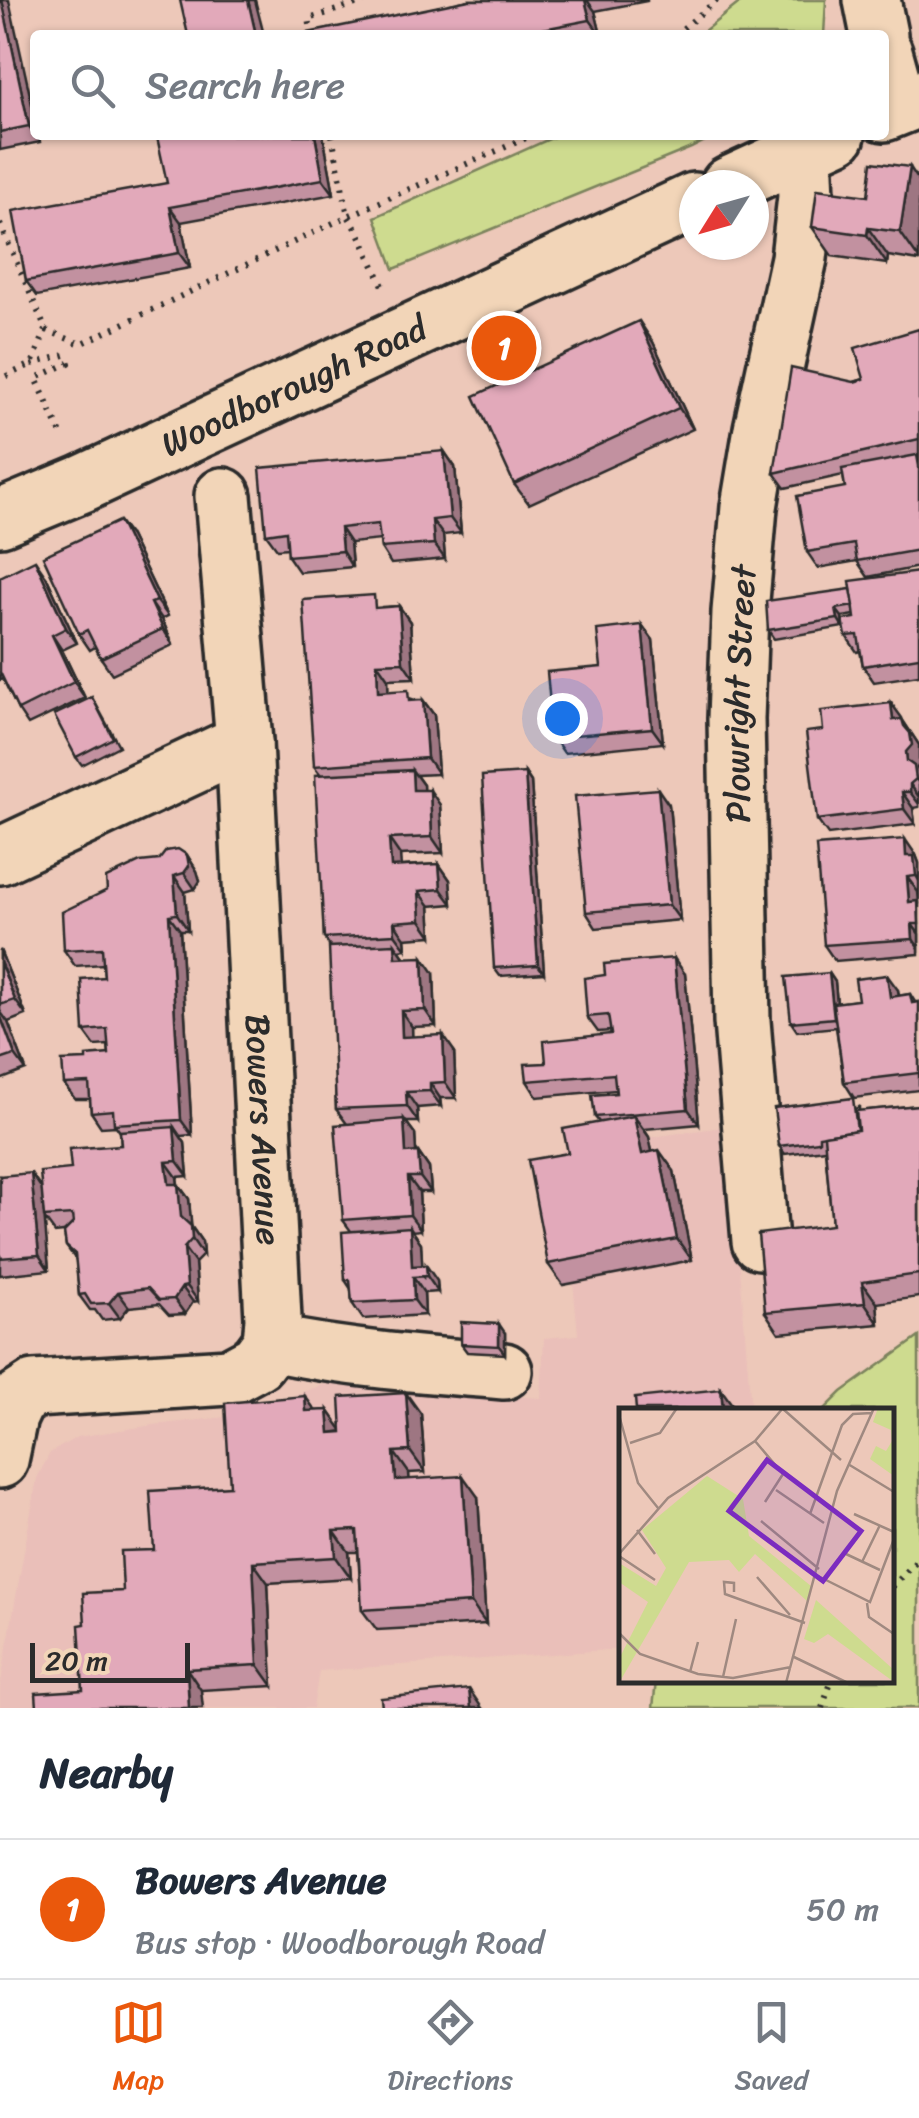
<!DOCTYPE html>
<meta charset="utf-8">
<style>
:root{--surface:#fff;--page:#f6f6f7;--text:#1f2937;--muted:#747a83;--line:#e0e1e3;--accent:#ea580c}
body{margin:0;font-family:Sriracha,sans-serif;background:var(--page);color:var(--text)}
.compass{position:absolute;left:679px;top:170px;width:90px;height:90px;border-radius:50%;background:var(--surface);box-shadow:0 2px 8px #0004;rotate:233deg}
.scale{position:absolute;left:30px;bottom:25px;width:160px;box-sizing:border-box;padding-left:10px;border:5px solid #2b2b2b;border-top:0;font-size:28px;line-height:35px;white-space:nowrap;color:#2b2b2b;-webkit-text-stroke:8px #f2d5b8;paint-order:stroke}
.you{position:absolute;left:562px;top:718px;width:35px;height:35px;margin:-25px;border:8px solid #fff;border-radius:50%;background:#1a73e8;box-shadow:0 0 0 15px #1a73e833}
.badge{display:grid;place-items:center;width:65px;height:65px;border-radius:50%;background:var(--accent);color:#fff;font-size:32px;font-weight:700}
.pin{position:absolute;translate:-50% -50%;border:5px solid #fff;box-shadow:0 2px 10px #0006}
.list{margin:0;padding:0;list-style:none}
h2{display:flex;justify-content:space-between;align-items:center;height:130px;margin:0;padding:0 40px;font-size:42px}
h2 small{font-size:32px;font-weight:400;color:var(--muted)}
.list li{display:grid;grid-template-columns:65px 1fr auto;gap:30px;align-items:center;box-sizing:border-box;height:140px;padding:0 40px;border-top:2px solid var(--line)}
.list b{display:block;font-size:38px;white-space:nowrap}
.list p{margin:0;font-size:32px;white-space:nowrap;color:var(--muted)}
.list em{font-size:32px;font-style:normal;color:var(--muted)}
.icon{flex:none;width:55px;height:55px;fill:none;stroke:currentColor;stroke-width:2;stroke-linecap:round;stroke-linejoin:round}
.map{position:relative;flex:none;width:919px;height:1708px;overflow:hidden}
.search{position:absolute;background:var(--surface);box-shadow:0 2px 8px #0004;left:30px;right:30px;top:30px;height:110px;display:flex;align-items:center;gap:25px;box-sizing:border-box;padding:0 35px;border-radius:10px;color:var(--muted);font-size:38px}
.sheet{height:270px;background:var(--surface)}
nav{display:flex;justify-content:space-around;align-items:center;box-sizing:border-box;height:140px;border-top:2px solid var(--line);background:var(--surface);font-size:28px;color:var(--muted)}
nav a{display:grid;justify-items:center;gap:5px}
nav .on{color:var(--accent)}
.map>svg:first-child{display:block}
.built{fill:#eabfb9}
.green{fill:#cedb8f;stroke:#7c835d;stroke-width:2.5}
.lines{fill:none;stroke-linecap:round;stroke-linejoin:round}
.minor-casing{stroke:#2b2b2b;stroke-width:62}
.major-casing{stroke:#2b2b2b;stroke-width:62}
.path{stroke:#2b2b2b;stroke-width:6;stroke-dasharray:2.5 8;stroke-linecap:butt}
.minor{stroke:#f2d5b8;stroke-width:55}
.major{stroke:#f2d5b8;stroke-width:55}
.wall{fill:#c291a0;stroke:#2b2b2b;stroke-width:2.5}
.shaded-wall{fill:#9e7682;stroke:#2b2b2b;stroke-width:2.5}
.building{fill:#e2a9ba;stroke:#2b2b2b;stroke-width:2.5}
.labels{text-anchor:middle;dominant-baseline:central;stroke-width:10;stroke-linejoin:round;paint-order:stroke}
.street-label{font-size:35px;fill:#2b2b2b;stroke:#f2d5b8}
.inset-road{fill:none;stroke:#9f8980;stroke-width:2.5}
.view{fill:#7b2cbf;fill-opacity:0.15;stroke:#7b2cbf;stroke-width:5}
.inset-edge{fill:none;stroke:#2b2b2b;stroke-width:5}
</style>
<div class="map">
<svg width="919" height="1708" viewBox="0 0 919 1708">
<rect width="100%" height="100%" fill="#edc8b9"/>
<filter id="ink" filterUnits="userSpaceOnUse"><feTurbulence type="fractalNoise" baseFrequency=".01" numOctaves="2"/><feDisplacementMap in="SourceGraphic" scale="20" xChannelSelector="R" yChannelSelector="G"/><feConvolveMatrix kernelMatrix="1 2 1 2 8 2 1 2 1" color-interpolation-filters="sRGB"/></filter>
<g filter="url(#ink)">
<polygon class="built" points="729,1126 751,1410 622,1410 621,1649 319,1671 313,1708 0,1708 0,1687 37,1478 50,1453 77,1437 153,1425 253,1414 297,1394 325,1384 541,1398 544,1338 578,1335 561,1150"/>
<g class="green">
<polygon points="743,0 826,0 824,35 699,35"/>
<polygon points="558,135 717,135 691,148 394,269 375,217"/>
<polygon points="919,1337 919,1708 653,1708 656,1681 892,1680 892,1410 824,1410 842,1392"/>
</g>
<g class="lines">
<g class="minor-casing">
<g id="minor">
<polyline points="872,0 879,35"/>
<polyline points="884,52 899,106"/>
<path id="s1" d="M223 496 244 742 273 1319 271 1343"/>
<polyline points="0,856 244,742"/>
<path id="s2" d="M760 1241 742 1021 736 719 740 612 749 507 762 429 799 258 806 197 804 150"/>
<path d="M271 1343C348 1359 426 1365 504 1371"/>
<polyline points="0,1460 9,1417 17,1400 34,1389 229,1377 257,1362 271,1343"/>
</g>
</g>
<g class="major-casing">
<g id="major">
<polyline points="884,113 919,99"/>
<polyline points="729,185 837,135"/>
<path id="s3" d="M0 518 82 484 694 201"/>
</g>
</g>
<g class="path">
<polyline points="312,35 309,19 368,0"/>
<polyline points="675,35 717,0"/>
<polyline points="332,135 348,216 359,233 384,288"/>
<polyline points="0,224 46,330 32,364 0,379"/>
<polyline points="46,330 81,344 348,216 533,135"/>
<polyline points="32,364 65,355 69,363 36,378 62,436"/>
<polyline points="892,1587 919,1558"/>
<polyline points="822,1708 832,1680"/>
</g>
<use href="#minor" class="minor"/>
<use href="#major" class="major"/>
</g>
<g class="wall">
<polygon points="0,0 35,118 35,135 39,135 40,142 0,150"/>
<polygon points="469,0 647,0 647,1 595,11 601,35 309,35"/>
<polygon points="167,135 323,135 334,194 181,222 190,268 37,296 26,281 167,183"/>
<polygon points="919,181 919,261 888,256 887,264 832,256 812,227 868,196"/>
<polygon points="919,329 919,567 868,577 857,561 818,568 807,552 845,487 843,475 785,488 774,473 854,382 864,379"/>
<polygon points="653,342 693,429 529,504 514,484"/>
<polygon points="444,451 455,467 461,533 443,535 445,559 391,564 381,548 380,540 350,543 352,567 299,572 288,556 288,548 277,549 266,534"/>
<polygon points="130,536 168,616 162,619 173,645 112,674 101,658 95,647 90,650 79,634"/>
<polygon points="919,572 919,675 874,682 863,666 860,651 857,652 846,636 855,618 855,615 842,617 843,627 774,639 768,630 851,589"/>
<polygon points="46,576 77,643 62,650 85,698 28,725 18,710 3,679 0,680 0,577"/>
<polygon points="399,606 410,622 414,678 388,679 388,691 415,700 423,700 434,715 438,774 416,775 423,785 423,790 440,805 443,853 400,855 400,866 439,864 450,880 452,904 430,906 432,936 405,938 406,949 399,950 405,958 434,973 436,1026 412,1027 412,1037 454,1051 456,1098 440,1098 441,1106 417,1108 418,1122 406,1122 415,1134 416,1152 418,1152 429,1168 431,1192 419,1192 421,1230 412,1231 421,1243 422,1266 437,1281 438,1292 424,1293 425,1315 363,1319 352,1303 351,1289 345,1280 351,1231 343,1220 347,1124 336,1109 331,947 324,938 321,775 314,766 382,607"/>
<polygon points="642,625 653,640 663,743 564,753 553,737 601,667"/>
<polygon points="891,703 919,745 919,765 917,768 919,773 919,807 913,808 915,824 828,835 817,820 823,730"/>
<polygon points="97,706 119,746 82,765 76,757"/>
<polygon points="525,773 531,782 544,973 500,976 494,968"/>
<polygon points="669,805 680,920 596,928 586,912"/>
<polygon points="187,855 197,871 200,881 195,889 185,892 188,930 180,930 192,1135 180,1136 185,1143 188,1176 177,1177 178,1184 189,1199 191,1226 202,1242 203,1255 195,1263 198,1301 193,1302 185,1314 169,1315 159,1304 129,1307 120,1318 102,1320 95,1310 90,1310 79,1295 76,1260 66,1246 64,1232 55,1233 44,1218 49,1270 0,1275 0,1176 41,1188 71,1169 121,1145 120,1132 116,1126 101,1127 91,1112 90,1099 75,1099 64,1084 86,1060 109,1054 108,1045 95,1046 84,1031 104,977 103,964 75,966 64,950"/>
<polygon points="916,855 919,863 919,954 835,961 824,945"/>
<polygon points="0,950 26,1015 8,1022 26,1070 0,1080"/>
<polygon points="829,973 835,982 837,1003 858,1000 898,990 899,996 910,994 915,1002 919,1002 919,1090 854,1098 844,1082 836,1027 797,1031 791,1022"/>
<polygon points="685,974 699,1124 644,1129 649,1137 652,1152 674,1171 692,1260 563,1285 548,1264 568,1153 599,1122 595,1117 616,1093 615,1090 537,1097 527,1081 546,1063 611,1034 610,1031 598,1032 587,1017"/>
<polygon points="919,1105 919,1297 877,1303 879,1324 779,1333 765,1312 832,1225 825,1149 785,1154 779,1146 859,1107 859,1111"/>
<polygon points="505,1333 505,1354 467,1352 461,1344"/>
<polygon points="328,1410 342,1431 421,1414 425,1472 409,1473 409,1479 478,1497 486,1624 377,1630 362,1610 358,1552 349,1552 351,1578 268,1583 273,1686 201,1690 83,1690 85,1624 123,1591 154,1550 230,1486 316,1411"/>
</g>
<g class="shaded-wall">
<polygon points="2,0 9,0 35,118 35,135 29,126"/>
<polygon points="248,0 255,0 264,35 256,35"/>
<polygon points="585,0 587,0 595,11 601,35 590,20"/>
<polygon points="315,135 323,135 334,194 323,179"/>
<polygon points="910,167 919,181 919,259 900,232"/>
<polygon points="170,207 181,222 190,268 179,253"/>
<polygon points="868,228 888,256 887,264 867,235"/>
<polygon points="639,321 653,342 693,429 679,408"/>
<polygon points="444,451 455,467 461,533 450,518"/>
<polygon points="432,520 443,535 445,559 434,544"/>
<polygon points="119,521 130,536 168,616 157,601"/>
<polygon points="340,528 350,543 352,567 342,551"/>
<polygon points="35,560 46,576 77,643 66,628"/>
<polygon points="151,603 162,619 173,645 163,629"/>
<polygon points="399,606 410,622 414,678 403,662"/>
<polygon points="836,609 842,617 843,627 838,619"/>
<polygon points="642,625 653,640 663,743 652,728"/>
<polygon points="52,635 62,650 85,698 74,682"/>
<polygon points="377,663 388,679 389,707 378,692"/>
<polygon points="423,700 434,715 438,774 427,758"/>
<polygon points="891,703 902,718 904,736 893,720"/>
<polygon points="902,719 919,745 919,765 917,768 919,773 919,784 907,761"/>
<polygon points="412,770 423,785 424,806 413,790"/>
<polygon points="525,773 531,782 544,973 538,965"/>
<polygon points="910,784 919,797 919,804 910,792"/>
<polygon points="658,789 669,805 680,920 669,905"/>
<polygon points="430,790 440,805 443,853 432,837"/>
<polygon points="902,792 913,808 915,824 904,809"/>
<polygon points="389,839 400,855 402,882 391,867"/>
<polygon points="905,839 916,855 919,863 919,881 906,856"/>
<polygon points="187,855 197,871 200,881 195,889 184,873"/>
<polygon points="439,864 450,880 452,904 441,889"/>
<polygon points="174,876 185,892 188,930 177,914"/>
<polygon points="907,877 918,892 919,903 909,902"/>
<polygon points="419,891 430,906 432,936 421,920"/>
<polygon points="169,915 180,930 192,1135 181,1120"/>
<polygon points="394,922 405,938 406,949 395,934"/>
<polygon points="912,924 919,934 919,948 913,939"/>
<polygon points="395,944 406,960 396,958"/>
<polygon points="0,950 26,1015 15,1000 0,962"/>
<polygon points="423,957 434,973 436,1026 425,1010"/>
<polygon points="674,958 685,974 699,1124 688,1109"/>
<polygon points="829,973 835,982 839,1026 834,1018"/>
<polygon points="887,975 898,990 901,1012 890,997"/>
<polygon points="0,1011 8,1022 26,1070 15,1055 0,1015"/>
<polygon points="401,1011 412,1027 413,1053 402,1037"/>
<polygon points="443,1035 454,1051 456,1098 445,1082"/>
<polygon points="430,1083 440,1098 441,1106 430,1091"/>
<polygon points="406,1092 417,1108 418,1122 407,1106"/>
<polygon points="634,1116 649,1137 657,1175 642,1154"/>
<polygon points="404,1119 415,1134 417,1168 406,1153"/>
<polygon points="174,1127 185,1143 188,1176 177,1161"/>
<polygon points="659,1150 674,1171 692,1260 677,1239"/>
<polygon points="418,1152 429,1168 431,1192 420,1177"/>
<polygon points="166,1162 177,1177 179,1198 178,1184 189,1199 192,1232 181,1217 169,1184"/>
<polygon points="31,1173 42,1189 49,1270 39,1255"/>
<polygon points="408,1177 419,1192 421,1230 410,1215"/>
<polygon points="191,1226 202,1242 203,1255 192,1239"/>
<polygon points="410,1227 421,1243 423,1277 412,1266"/>
<polygon points="184,1248 195,1263 198,1301 187,1286"/>
<polygon points="426,1265 437,1281 438,1292 427,1276"/>
<polygon points="413,1277 424,1293 425,1315 414,1300"/>
<polygon points="862,1282 877,1303 879,1324 865,1303"/>
<polygon points="182,1287 193,1302 185,1314 174,1299"/>
<polygon points="118,1292 129,1307 120,1318 109,1303"/>
<polygon points="499,1324 505,1333 505,1354 499,1346"/>
<polygon points="721,1389 736,1410 723,1410"/>
<polygon points="406,1393 421,1414 425,1472 410,1451"/>
<polygon points="305,1396 320,1417 306,1411"/>
<polygon points="328,1410 343,1431 330,1433"/>
<polygon points="394,1452 409,1473 411,1501 396,1480"/>
<polygon points="463,1476 478,1497 486,1624 471,1603"/>
<polygon points="334,1531 349,1552 351,1578 336,1557"/>
<polygon points="253,1562 268,1583 273,1686 258,1665"/>
<polygon points="187,1669 201,1690 203,1708 189,1708"/>
<polygon points="469,1689 482,1708 471,1708"/>
</g>
<g class="building">
<polygon points="0,0 2,0 29,126 0,132"/>
<polygon points="180,0 248,0 256,35 188,35"/>
<polygon points="469,0 585,0 590,20 538,30 539,35 309,35 308,33"/>
<polygon points="167,135 315,135 323,179 170,207 179,253 26,281 13,211 167,183 157,137"/>
<polygon points="872,162 910,167 900,232 868,228 867,235 812,227 817,189 868,196"/>
<polygon points="639,321 679,408 514,484 474,396"/>
<polygon points="919,329 919,439 774,473 791,368 854,382 864,379 855,348"/>
<polygon points="444,451 450,518 432,520 434,544 381,548 378,524 358,526 340,528 342,551 288,556 286,531 266,534 260,468"/>
<polygon points="917,455 919,466 919,550 857,561 854,544 807,552 797,496 845,487 842,469"/>
<polygon points="119,521 157,601 151,603 163,629 101,658 87,630 79,634 43,556"/>
<polygon points="35,560 66,628 52,635 74,682 18,710 0,672 0,577"/>
<polygon points="919,572 919,657 863,666 858,635 846,636 843,620 855,618 850,581"/>
<polygon points="851,589 854,606 836,609 838,619 768,630 766,601"/>
<polygon points="374,595 375,608 399,606 403,662 377,663 378,692 408,690 409,701 423,700 427,758 314,766 303,600"/>
<polygon points="642,625 652,728 553,737 547,672 601,667 597,630"/>
<polygon points="92,697 113,738 76,757 54,715"/>
<polygon points="891,703 893,720 902,719 904,726 910,733 912,745 906,752 907,761 914,766 916,779 910,784 910,792 902,792 904,809 817,820 806,732 823,730 821,711"/>
<polygon points="412,770 413,790 430,790 432,837 389,839 391,867 439,864 441,889 419,891 421,920 394,922 395,934 324,938 315,775"/>
<polygon points="525,773 538,965 494,968 482,776"/>
<polygon points="658,789 669,905 586,912 575,796"/>
<polygon points="905,839 906,856 914,856 916,876 907,877 909,902 918,901 919,924 912,924 913,939 824,945 816,846"/>
<polygon points="178,849 187,855 189,866 184,873 174,876 177,914 169,915 181,1120 114,1124 113,1110 91,1112 89,1083 64,1084 62,1061 86,1060 86,1056 109,1054 107,1029 84,1031 81,979 104,977 102,948 64,950 62,912 107,890 106,878 140,862 159,860 166,851"/>
<polygon points="395,944 396,958 423,957 425,1010 401,1011 402,1037 443,1035 445,1082 430,1083 430,1091 406,1092 407,1106 336,1109 329,947"/>
<polygon points="674,958 688,1109 595,1117 592,1095 616,1093 614,1074 527,1081 525,1064 546,1063 544,1041 611,1034 608,1015 587,1017 584,978 605,975 604,964"/>
<polygon points="0,962 15,1000 0,1005"/>
<polygon points="829,973 834,1018 791,1022 786,977"/>
<polygon points="887,975 890,997 910,994 912,1003 919,1002 919,1073 844,1082 833,1003 858,1000 855,979"/>
<polygon points="0,1015 15,1055 0,1060"/>
<polygon points="853,1098 857,1130 819,1136 819,1141 779,1146 774,1108"/>
<polygon points="919,1105 919,1274 862,1282 865,1303 765,1312 758,1234 832,1225 824,1135 858,1130 856,1111"/>
<polygon points="634,1116 642,1154 659,1150 677,1239 548,1264 528,1160 568,1153 563,1129"/>
<polygon points="404,1119 406,1153 418,1152 420,1177 408,1177 410,1215 343,1220 335,1125"/>
<polygon points="174,1127 177,1161 166,1162 169,1184 178,1184 181,1217 191,1226 192,1239 184,1248 187,1286 182,1287 174,1299 159,1300 148,1288 118,1292 109,1303 91,1304 85,1294 79,1295 75,1254 66,1246 64,1232 73,1223 72,1215 44,1217 40,1172 71,1169 69,1149 121,1145 120,1131"/>
<polygon points="31,1173 39,1255 0,1258 0,1176"/>
<polygon points="410,1227 412,1266 426,1265 427,1276 413,1277 414,1300 352,1303 350,1280 345,1280 342,1232"/>
<polygon points="461,1322 499,1324 499,1346 461,1344"/>
<polygon points="721,1389 723,1410 636,1410 635,1398"/>
<polygon points="406,1393 410,1451 394,1452 396,1480 463,1476 471,1603 362,1610 357,1530 334,1531 336,1557 253,1562 258,1665 187,1669 189,1708 37,1708 36,1693 83,1690 79,1625 85,1624 83,1593 123,1591 121,1551 154,1550 150,1491 230,1486 225,1403 305,1396 306,1411 328,1410 330,1433 342,1432 340,1397"/>
<polygon points="469,1689 471,1708 382,1708 381,1698"/>
</g>
</g>
<g class="labels">
<g class="street-label">
<text stroke="none"><textPath href="#s3" startOffset="322">Woodborough Road</textPath></text>
<text stroke="none"><textPath href="#s2" startOffset="548">Plowright Street</textPath></text>
<text stroke="none"><textPath href="#s1" startOffset="635">Bowers Avenue</textPath></text>
</g>
</g>
<g transform="translate(619 1408)">
<rect width="275" height="275" fill="#edc8b9"/>
<path d="M259 0H275V68L251 51 257 38 267 43 273 33 272 22 254 14ZM88 68 124 91 130 128 192 178 188 193 136 146 120 164 110 152 70 154 0 275V251L29 194 0 174V155L37 178 47 160 23 122ZM197 192 275 262V274L209 226 195 235 185 231Z" fill="#cedb8f"/>
<path class="inset-road" d="M164 1 222 52M0 7 19 75 39 100M136 33 164 66 146 94M11 35 41 25 58 0M229 56 275 84M157 82 205 115M191 106 223 17 234 6 253 5M235 106 275 124M142 113 200 161M18 122 36 146M0 146 49 90 136 33 164 0M227 146 261 162M0 148 36 172M243 154 261 117M199 168 251 194 275 131M138 169 171 207M115 184V175L105 174 106 186 186 215M248 195 250 209 275 226M0 225 21 246 79 266 114 270 172 259M175 249 229 275M71 264 79 234M104 269 117 211M167 275 218 83 255 0"/>
<path class="view" d="M148 52 242 123 204 173 110 103Z"/>
<rect width="275" height="275" class="inset-edge"/>
</g>
</svg>
<svg class="compass" viewBox="-18 -18 36 36"><path d="M0-13l5 13h-10z" fill="#e53935"/><path d="M0 13l5-13h-10z" fill="#747a83"/></svg>
<div class="scale">20 m</div>
<div class="you"></div>
<div class="pin badge" style="left:504px;top:348px">1</div>
<div class="search"><svg class="icon" aria-label="search" viewBox="0 0 24 24"><circle cx="10" cy="10" r="6"/><path d="M15 15l6 6"/></svg>Search here</div>
</div>
<section class="sheet">
<h2>Nearby<small></small></h2>
<ul class="list">
<li><span class="badge">1</span><div><b>Bowers Avenue</b><p>Bus stop · Woodborough Road</p></div><em>50 m</em></li>
</ul>
</section>
<nav>
<a class="on"><svg class="icon" aria-label="map" viewBox="0 0 24 24"><path d="M3 6l6-2 6 2 6-2v14l-6 2-6-2-6 2zM9 4v14M15 6v14"/></svg>Map</a>
<a><svg class="icon" aria-label="directions" viewBox="0 0 24 24"><path d="M12 3l9 9-9 9-9-9zM9 14v-3h6M13 9l2 2-2 2"/></svg>Directions</a>
<a><svg class="icon" aria-label="saved" viewBox="0 0 24 24"><path d="M7 4h10v16l-5-4-5 4z"/></svg>Saved</a>
</nav>
